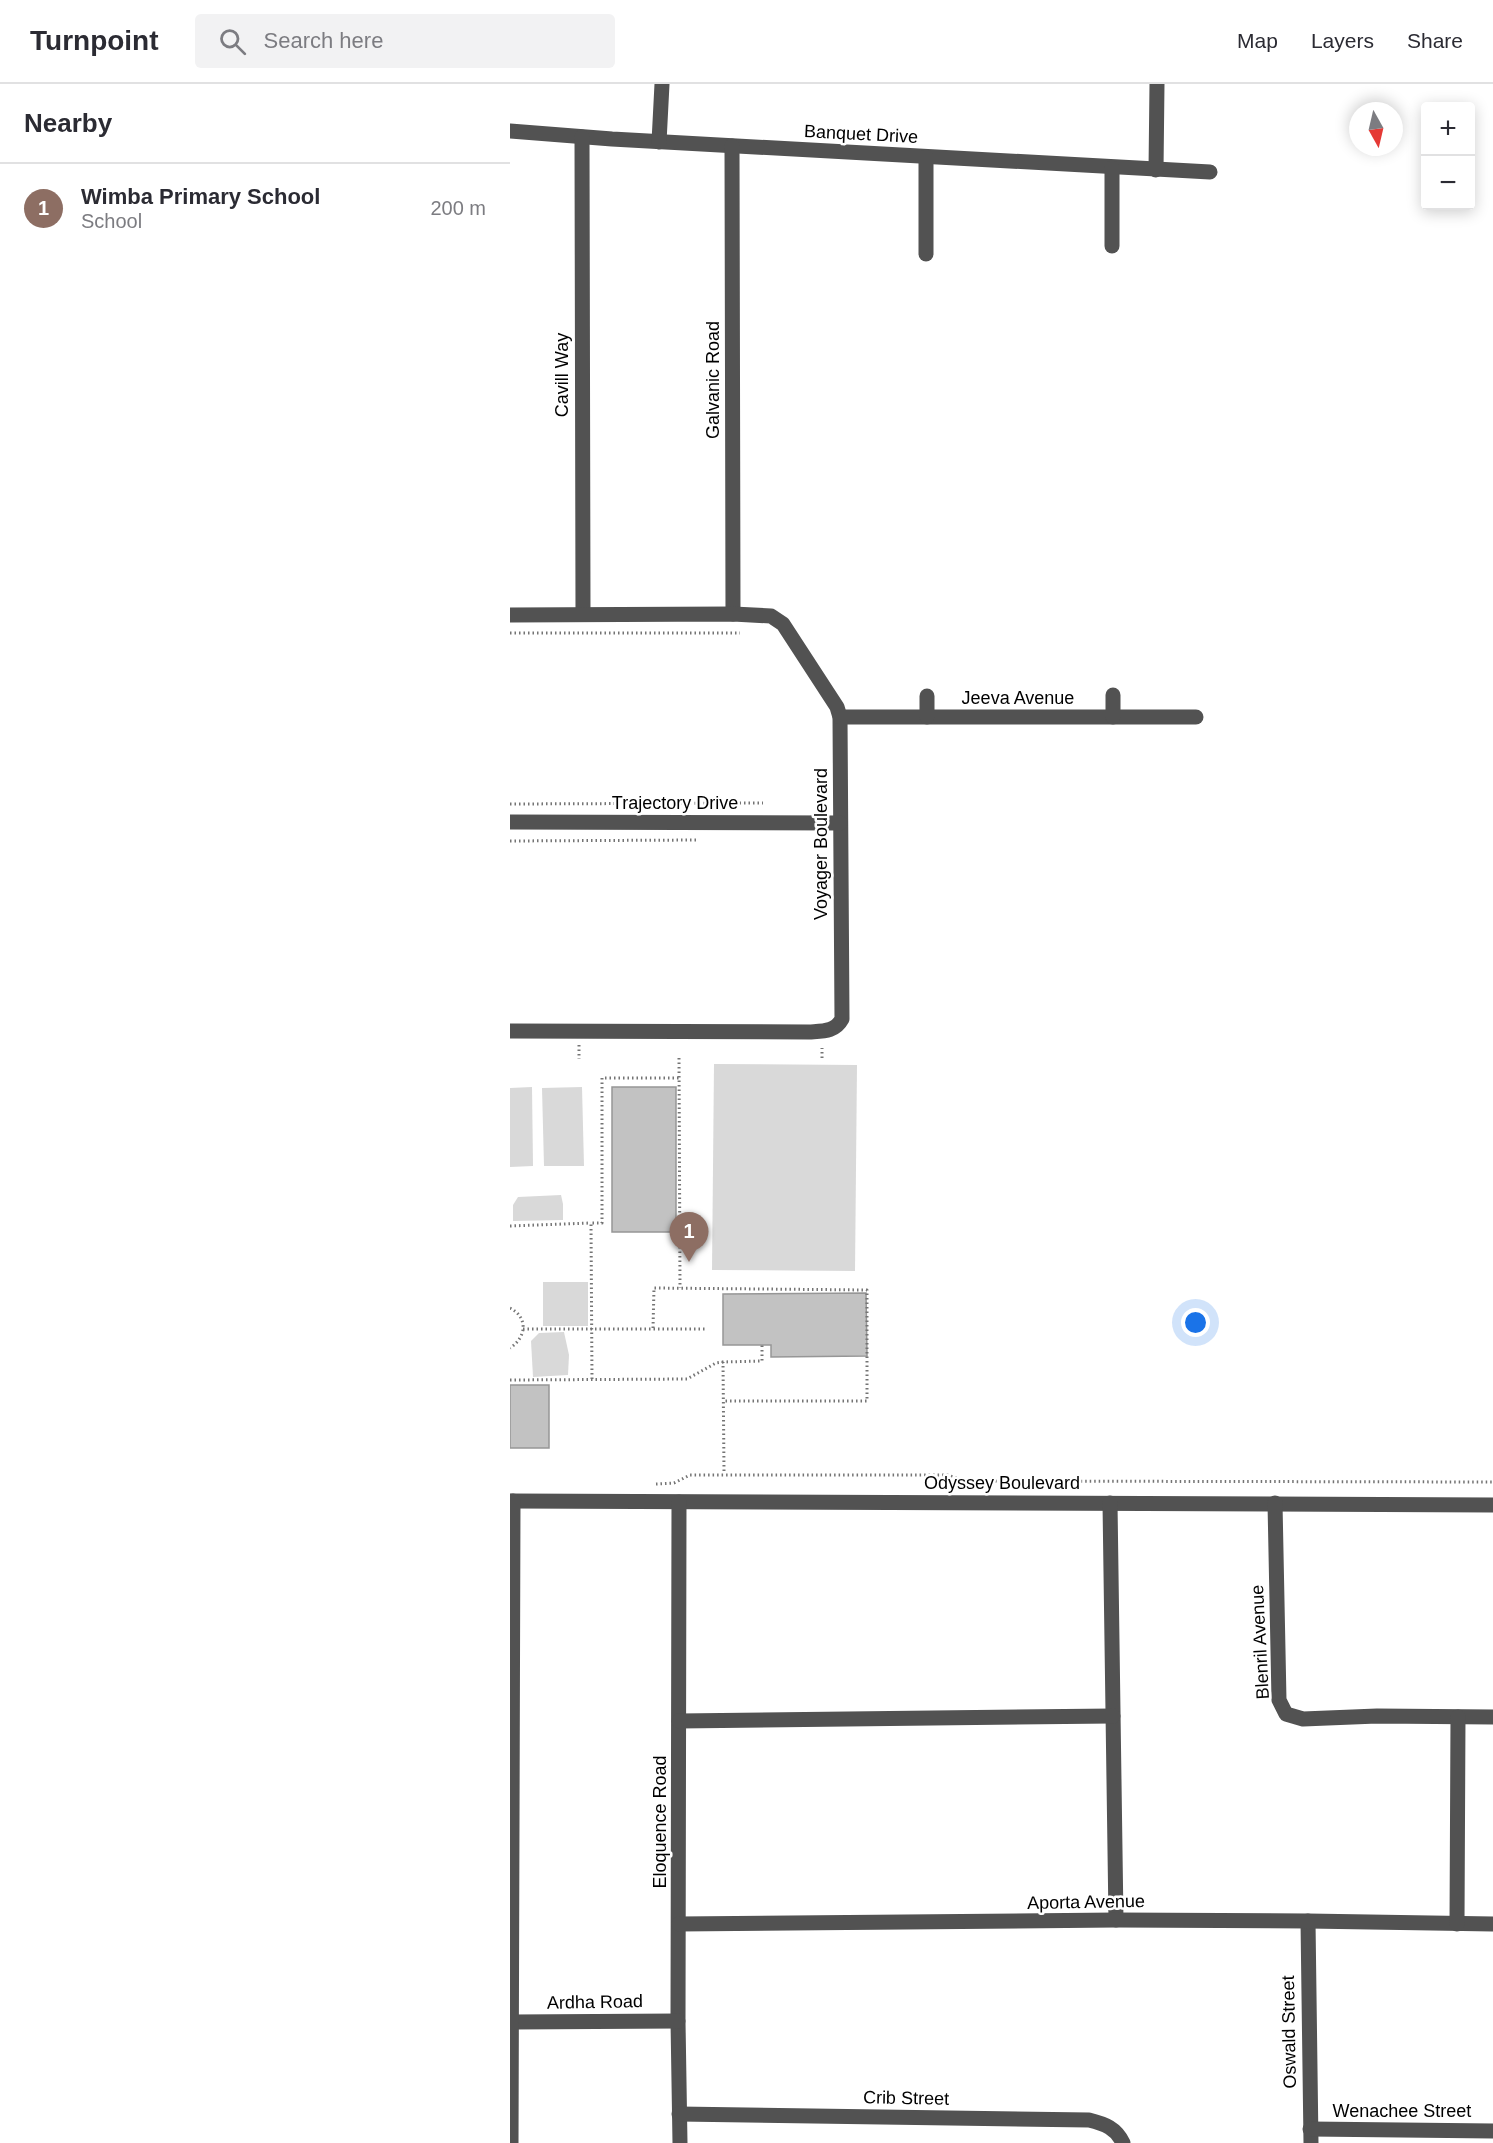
<!DOCTYPE html>
<meta charset="utf-8">
<style>
:root{--surface:#fff;--page:#f2f2f3;--text:#2b2b33;--muted:#7c7c81;--line:#e1e1e2;--accent:#2563eb}
body{margin:0;font-family:Helvetica,sans-serif;background:var(--page);color:var(--text)}
.controls{position:absolute;right:18px;top:18px;display:grid;overflow:hidden;border-radius:6px;box-shadow:0 3px 15px #0003}
.controls button{width:54px;height:54px;display:grid;place-items:center;padding:0;border:0;border-bottom:2px solid var(--line);background:var(--surface);color:var(--text);font:30px sans-serif}
.compass{position:absolute;left:839px;top:18px;width:54px;height:54px;border-radius:50%;background:var(--surface);box-shadow:0 3px 15px #0003;rotate:172deg}
.you{position:absolute;left:686px;top:1239px;width:21px;height:21px;margin:-15px;border:4px solid #fff;border-radius:50%;background:#1a73e8;box-shadow:0 0 0 9px #1a73e833}
.badge{display:grid;place-items:center;width:39px;height:39px;border-radius:50%;background:var(--accent);color:#fff;font-size:20px;font-weight:700}
.pin{position:absolute;translate:-50% -50px;filter:drop-shadow(0 2px 3px #0008)}
.pin::after{content:'';position:absolute;top:32px;width:21px;height:18px;background:inherit;clip-path:polygon(0 0,100% 0,50% 100%)}
.list{margin:0;padding:0;list-style:none}
h2{display:flex;justify-content:space-between;align-items:center;height:78px;margin:0;padding:0 24px;font-size:26px}
h2 small{font-size:20px;font-weight:400;color:var(--muted)}
.list li{display:grid;grid-template-columns:39px 1fr auto;gap:18px;align-items:center;box-sizing:border-box;height:90px;padding:0 24px;border-top:2px solid var(--line)}
.list b{display:block;font-size:22px;white-space:nowrap}
.list p{margin:0;font-size:20px;white-space:nowrap;color:var(--muted)}
.list em{font-size:20px;font-style:normal;color:var(--muted)}
.icon{flex:none;width:33px;height:33px;fill:none;stroke:currentColor;stroke-width:2;stroke-linecap:round;stroke-linejoin:round}
.map{position:relative;flex:none;width:983px;height:2059px;overflow:hidden}
header{display:flex;align-items:center;gap:36px;box-sizing:border-box;height:84px;padding:0 30px;background:var(--surface);border-bottom:2px solid var(--line)}
header strong{font-size:28px}
nav{display:flex;gap:33px;margin-inline-start:auto;font-size:21px}
.search{width:420px;height:54px;background:var(--page);display:flex;align-items:center;gap:15px;box-sizing:border-box;padding:0 21px;border-radius:6px;color:var(--muted);font-size:22px}
main{display:flex}
aside{flex:1;background:var(--surface)}
.map>svg:first-child{display:block}
.green{fill:#d9d9d9}
.building{fill:#c2c2c2;stroke:#969696;stroke-width:1.5}
.lines{fill:none;stroke-linecap:round;stroke-linejoin:round}
.path{stroke:#747474;stroke-width:3;stroke-dasharray:1.5 3;stroke-linecap:butt}
.minor{stroke:#525252;stroke-width:15}
.labels{text-anchor:middle;dominant-baseline:central;stroke-width:5;stroke-linejoin:round;paint-order:stroke}
.street-label{font-size:18px;fill:#000;stroke:#fff}
</style>
<header>
<strong>Turnpoint</strong>
<div class="search"><svg class="icon" aria-label="search" viewBox="0 0 24 24"><circle cx="10" cy="10" r="6"/><path d="M15 15l6 6"/></svg>Search here</div>
<nav><a>Map</a><a>Layers</a><a>Share</a></nav>
</header>
<main>
<aside>
<h2>Nearby<small></small></h2>
<ul class="list">
<li><span class="badge" style="background:#8d6e63">1</span><div><b>Wimba Primary School</b><p>School</p></div><em>200 m</em></li>
</ul>
</aside>
<div class="map">
<svg width="983" height="2059" viewBox="0 0 983 2059">
<rect width="100%" height="100%" fill="#fff"/>
<g class="green">
<polygon points="204,980 347,981 345,1187 202,1186"/>
<polygon points="22,1003 23,1082 0,1083 0,1004"/>
<polygon points="72,1003 74,1082 34,1082 32,1004"/>
<polygon points="51,1111 53,1120 53,1136 3,1137 3,1121 8,1113"/>
<rect x="33" y="1198" width="45" height="44"/>
<polygon points="54,1248 59,1271 58,1291 23,1293 21,1257 29,1249"/>
</g>
<g class="building">
<rect x="102" y="1003" width="64" height="145"/>
<polygon points="356,1209 357,1272 261,1273 261,1261 213,1261 213,1210"/>
<rect x="0" y="1301" width="39" height="63"/>
</g>
<g class="lines">
<g class="path">
<polyline points="0,549 230,549"/>
<polyline points="0,720 253,719"/>
<polyline points="0,757 187,756"/>
<polyline points="69,961 69,975"/>
<polyline points="169,974 170,1204"/>
<polyline points="312,974 312,964"/>
<polyline points="0,1142 81,1139"/>
<path d="M0 1224C18 1233 17 1253 0 1264"/>
<polyline points="143,1244 144,1204 357,1206 357,1317 213,1317"/>
<polyline points="13,1245 196,1245"/>
<polyline points="82,1295 81,1139 92,1139 92,994 169,994"/>
<polyline points="0,1296 177,1295 206,1279 213,1278"/>
<polyline points="214,1387 213,1278 252,1277 252,1261"/>
<polyline points="146,1400 164,1399 180,1391 437,1391 457,1397 983,1398"/>
</g>
<g class="minor">
<polyline points="0,47 102,55 700,88"/>
<polyline points="72,53 73,530"/>
<polyline points="149,58 152,0"/>
<polyline points="222,62 223,530"/>
<polyline points="416,73 416,170"/>
<polyline points="602,84 602,162"/>
<polyline points="646,86 647,0"/>
<path d="M0 531 223 530 261 532 273 540 327 623 330 633 332 935C325 948 313 947 299 948L0 947"/>
<polyline points="330,633 686,633"/>
<polyline points="417,633 417,612"/>
<polyline points="603,633 603,611"/>
<polyline points="0,738 330,739"/>
<polyline points="0,1417 983,1421"/>
<polyline points="169,1418 168,1937 170,2059"/>
<polyline points="600,1419 606,1836"/>
<polyline points="765,1419 769,1616 776,1630 793,1635 867,1632 983,1633"/>
<polyline points="169,1637 603,1632"/>
<polyline points="798,1837 801,2059"/>
<polyline points="169,1840 606,1836 798,1837 983,1840"/>
<polyline points="947,1840 948,1633"/>
<polyline points="3,1938 168,1937"/>
<path d="M169 2030 579 2036C595 2040 606 2044 613 2059"/>
<polyline points="800,2045 983,2047"/>
<polyline points="1,2059 3,1417"/>
</g>
</g>
<g class="labels">
<g class="street-label">
<text transform="translate(351 50) rotate(3)">Banquet Drive</text>
<text transform="translate(52 291) rotate(-90)">Cavill Way</text>
<text transform="translate(203 296) rotate(-90)">Galvanic Road</text>
<text x="508" y="614">Jeeva Avenue</text>
<text x="165" y="719">Trajectory Drive</text>
<text transform="translate(311 760) rotate(-90)">Voyager Boulevard</text>
<text x="492" y="1399">Odyssey Boulevard</text>
<text transform="translate(750 1558) rotate(-93)">Blenril Avenue</text>
<text transform="translate(150 1738) rotate(-90)">Eloquence Road</text>
<text transform="translate(576 1818) rotate(-1)">Aporta Avenue</text>
<text transform="translate(85 1918) rotate(-1)">Ardha Road</text>
<text transform="translate(779 1948) rotate(-91)">Oswald Street</text>
<text transform="translate(396 2014) rotate(1)">Crib Street</text>
<text x="892" y="2027">Wenachee Street</text>
</g>
</g>
</svg>
<div class="controls">
<button>+</button>
<button>−</button>
</div>
<svg class="compass" viewBox="-18 -18 36 36"><path d="M0-13l5 13h-10z" fill="#e53935"/><path d="M0 13l5-13h-10z" fill="#7c7c81"/></svg>
<div class="you"></div>
<div class="pin badge" style="left:179px;top:1178px;background:#8d6e63">1</div>
</div>
</main>
